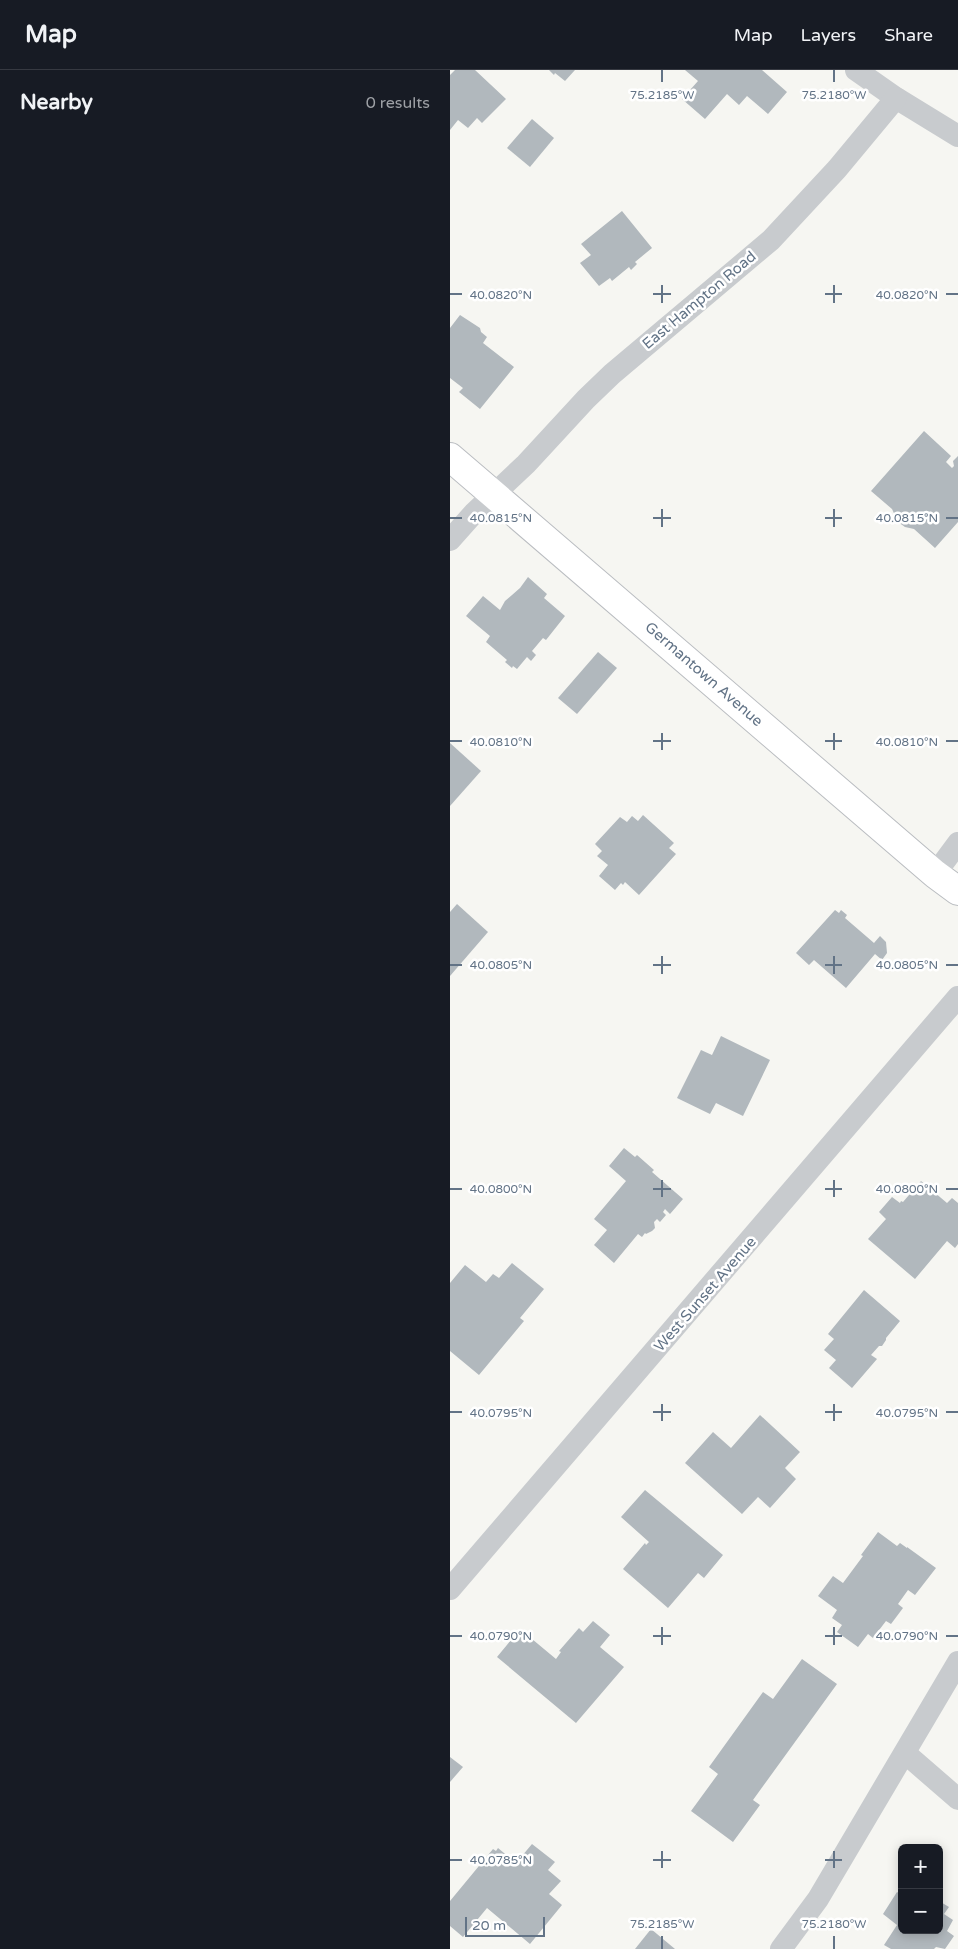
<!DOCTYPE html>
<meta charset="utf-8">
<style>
:root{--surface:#171b24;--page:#242831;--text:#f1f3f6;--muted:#9ea1a6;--line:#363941}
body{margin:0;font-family:"Varela Round",sans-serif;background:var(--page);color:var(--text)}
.controls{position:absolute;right:15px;bottom:15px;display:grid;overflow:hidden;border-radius:8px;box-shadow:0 2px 12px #0003}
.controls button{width:45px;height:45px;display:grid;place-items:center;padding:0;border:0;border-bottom:1px solid var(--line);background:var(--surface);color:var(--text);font:25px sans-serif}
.scale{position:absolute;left:15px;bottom:12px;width:80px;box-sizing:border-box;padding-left:5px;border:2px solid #627386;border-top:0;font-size:14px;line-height:18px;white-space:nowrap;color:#627386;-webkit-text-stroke:4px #fff;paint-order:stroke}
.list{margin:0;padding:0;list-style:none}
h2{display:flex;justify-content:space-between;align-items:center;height:65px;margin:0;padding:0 20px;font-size:21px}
h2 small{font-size:16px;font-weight:400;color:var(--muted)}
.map{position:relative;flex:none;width:508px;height:1879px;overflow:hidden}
header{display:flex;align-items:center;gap:30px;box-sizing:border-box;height:70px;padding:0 25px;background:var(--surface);border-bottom:1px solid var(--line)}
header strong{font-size:24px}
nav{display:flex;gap:28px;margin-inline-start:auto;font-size:18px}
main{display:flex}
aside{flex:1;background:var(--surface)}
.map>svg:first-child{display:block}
.building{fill:#b1b8bd}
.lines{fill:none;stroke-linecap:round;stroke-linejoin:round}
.primary-casing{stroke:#babdc1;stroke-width:30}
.street{stroke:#c8cbce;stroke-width:22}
.primary{stroke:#fff;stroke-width:28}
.ticks{fill:none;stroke:#627386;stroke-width:2}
.labels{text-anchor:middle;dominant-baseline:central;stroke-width:5;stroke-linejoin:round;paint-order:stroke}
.street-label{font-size:15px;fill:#627386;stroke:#fff}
.ticks-label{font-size:12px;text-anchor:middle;fill:#627386;stroke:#fff;stroke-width:5;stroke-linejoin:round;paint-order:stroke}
</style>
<header>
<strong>Map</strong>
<nav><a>Map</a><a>Layers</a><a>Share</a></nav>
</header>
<main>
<aside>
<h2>Nearby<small>0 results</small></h2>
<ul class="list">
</ul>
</aside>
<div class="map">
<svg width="508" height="1879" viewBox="0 0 508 1879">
<rect width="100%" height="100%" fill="#f6f6f2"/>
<g class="building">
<polygon points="5,0 25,0 56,29 32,53 27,48 18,58 8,50 0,60 0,5"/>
<polygon points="99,0 125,0 115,11 105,3 104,5"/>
<polygon points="235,0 312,0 337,22 318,44 297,26 289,35 277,24 255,49 232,29 248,11"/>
<polygon points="82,49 104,68 80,97 57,78"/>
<polygon points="172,141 202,178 185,192 187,194 181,200 179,197 162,211 160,208 149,216 130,193 141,185 131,174"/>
<polygon points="10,245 30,258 31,262 37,267 33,273 64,297 30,339 9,322 13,318 0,308 0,258"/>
<polygon points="474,361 501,386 496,392 502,398 504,396 503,391 508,386 508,452 485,478 464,459 455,457 448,452 442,439 421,421"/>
<polygon points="78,507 97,524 94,528 115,546 96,570 93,568 82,581 86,585 81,591 77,587 67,599 63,596 62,598 55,592 57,590 36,572 40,566 16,546 33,526 50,540 55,531 70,518"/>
<polygon points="148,582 167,598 127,644 108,628"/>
<polygon points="0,673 31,701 0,736"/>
<polygon points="193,745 224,773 219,778 226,784 189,825 175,812 173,815 171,813 165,820 149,806 158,795 147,786 152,781 145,774 170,747 177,752 182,746 188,751"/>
<polygon points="7,834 38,862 0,906 0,842"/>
<polygon points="385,840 389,843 391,840 397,845 395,848 424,873 430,866 436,872 437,883 432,890 425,884 396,918 364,890 359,895 346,883"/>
<polygon points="271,966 320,990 293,1046 266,1033 260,1044 227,1028 251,980 262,985"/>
<polygon points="174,1078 185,1087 187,1085 204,1100 202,1102 233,1129 220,1144 215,1139 213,1142 216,1145 210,1152 207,1149 204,1152 205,1158 202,1161 196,1164 195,1163 192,1167 188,1164 164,1193 144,1175 157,1160 144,1149 176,1111 159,1096"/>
<polygon points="471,1111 497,1133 502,1128 508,1133 508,1174 505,1178 497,1171 465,1209 418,1169 436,1149 429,1142 442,1127 450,1133 451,1131 453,1132"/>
<polygon points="62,1193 94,1219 70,1248 74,1251 29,1305 0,1281 0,1213 15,1195 36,1212 43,1204 49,1208"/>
<polygon points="414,1220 450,1251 436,1268 436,1270 432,1276 429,1276 421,1285 427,1289 402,1318 379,1298 386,1290 374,1280 384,1269 378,1264"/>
<polygon points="310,1345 350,1382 335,1398 346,1409 320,1438 308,1427 292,1444 235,1393 263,1362 281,1378"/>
<polygon points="195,1420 273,1485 254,1508 248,1503 218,1538 173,1499 195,1473 196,1475 199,1472 171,1447"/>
<polygon points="428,1462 447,1476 450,1473 457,1478 457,1477 486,1498 465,1525 458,1520 448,1534 453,1538 441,1554 436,1551 423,1568 418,1564 408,1577 387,1562 392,1555 382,1548 387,1540 368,1526 383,1506 393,1513 413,1486 411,1485"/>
<polygon points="143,1551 160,1565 150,1577 174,1597 126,1653 47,1587 70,1559 106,1589 111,1582 109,1581 129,1558 133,1562"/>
<polygon points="352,1589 387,1614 303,1730 310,1735 283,1772 241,1741 268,1704 259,1697 313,1622 323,1629"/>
<polygon points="0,1687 13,1697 0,1712"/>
<polygon points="82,1774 105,1792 98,1800 111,1811 99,1824 112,1835 80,1874 37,1838 13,1867 0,1856 0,1831 43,1779 46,1781 48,1778 66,1793"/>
<polygon points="447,1822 452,1825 452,1860 489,1860 489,1831 499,1837 494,1844 503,1850 497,1861 504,1866 495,1879 486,1877 484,1879 441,1879 434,1875 447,1855 433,1844"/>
<polygon points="201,1859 225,1879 185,1879"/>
</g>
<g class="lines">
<g class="primary-casing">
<polyline id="primary" points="0,387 485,804 508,821"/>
</g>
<g class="street">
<polyline points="406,0 446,28 508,66"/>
<polyline points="0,470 24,443 76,394 136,329 162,304 321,170 387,99 446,28"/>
<polyline points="485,804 508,773"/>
<polyline points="0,1519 508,927"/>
<polyline points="455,1683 508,1729"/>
<polyline points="331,1879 368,1829 508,1592"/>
</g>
<use href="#primary" class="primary"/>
</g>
<path class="ticks" d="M212 0V12M384 0V12M212 215V233M384 215V233M0 224H12M203 224H221M375 224H392M496 224H508M212 439V457M384 439V457M0 448H12M203 448H221M375 448H392M496 448H508M212 663V680M384 663V680M0 671H12M203 671H221M375 671H392M496 671H508M212 886V904M384 886V904M0 895H12M203 895H221M375 895H392M496 895H508M212 1110V1127M384 1110V1127M0 1119H12M203 1119H221M375 1119H392M496 1119H508M212 1334V1351M384 1334V1351M0 1342H12M203 1342H221M375 1342H392M496 1342H508M212 1557V1575M384 1557V1575M0 1566H12M203 1566H221M375 1566H392M496 1566H508M212 1781V1798M384 1781V1798M0 1790H12M203 1790H221M375 1790H392M212 1866V1879M384 1866V1879"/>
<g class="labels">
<g class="street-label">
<text transform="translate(249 230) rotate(-40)">East Hampton Road</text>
<text transform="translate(254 604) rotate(41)">Germantown Avenue</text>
<text transform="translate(255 1224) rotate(-49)">West Sunset Avenue</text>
</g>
</g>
<g class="ticks-label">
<text x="212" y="29">75.2185°W</text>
<text x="384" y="29">75.2180°W</text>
<text x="51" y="229">40.0820°N</text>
<text x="457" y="229">40.0820°N</text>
<text x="51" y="452">40.0815°N</text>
<text x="457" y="452">40.0815°N</text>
<text x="51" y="676">40.0810°N</text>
<text x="457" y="676">40.0810°N</text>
<text x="51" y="899">40.0805°N</text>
<text x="457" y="899">40.0805°N</text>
<text x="51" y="1123">40.0800°N</text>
<text x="457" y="1123">40.0800°N</text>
<text x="51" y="1347">40.0795°N</text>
<text x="457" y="1347">40.0795°N</text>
<text x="51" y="1570">40.0790°N</text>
<text x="457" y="1570">40.0790°N</text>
<text x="51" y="1794">40.0785°N</text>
<text x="212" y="1858">75.2185°W</text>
<text x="384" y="1858">75.2180°W</text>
</g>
</svg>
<div class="controls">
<button>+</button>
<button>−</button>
</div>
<div class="scale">20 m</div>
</div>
</main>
